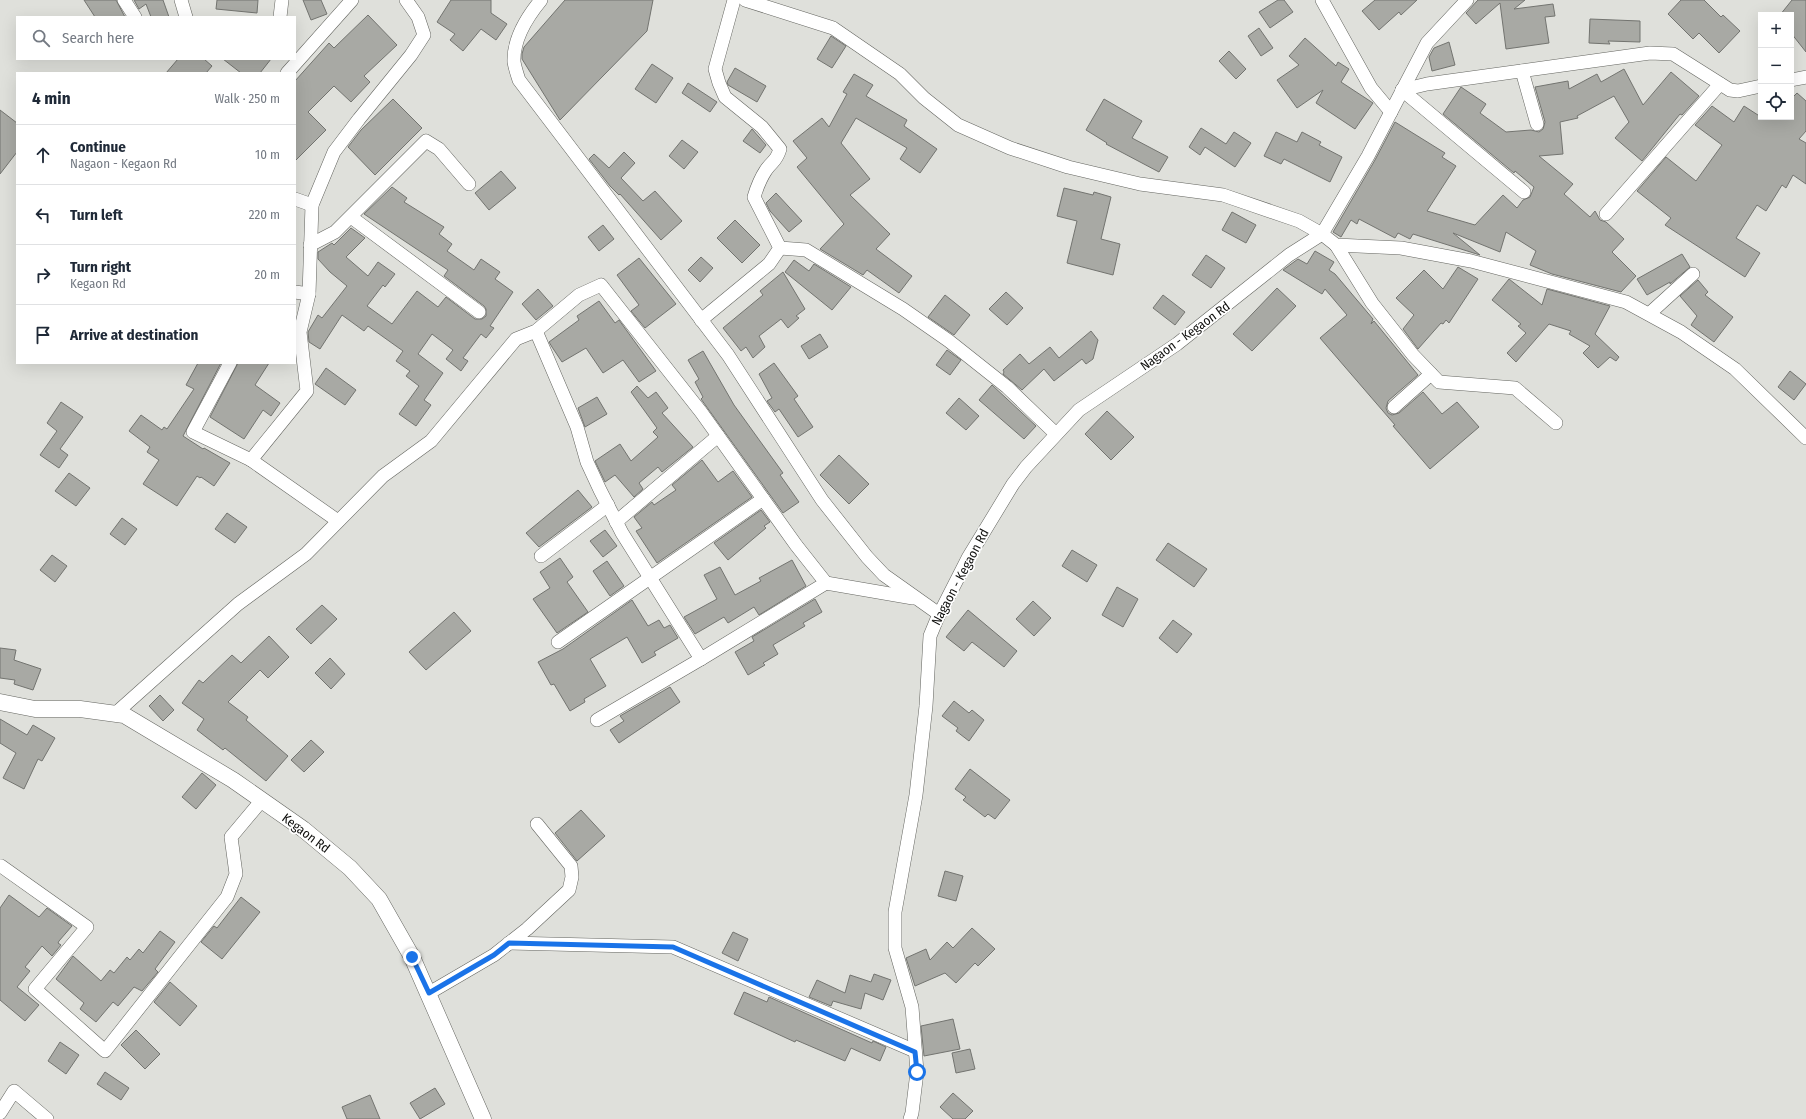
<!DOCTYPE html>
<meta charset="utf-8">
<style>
:root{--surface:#fff;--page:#f2f2f3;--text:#1f2937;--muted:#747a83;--line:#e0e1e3}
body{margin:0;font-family:"Fira Sans Condensed",sans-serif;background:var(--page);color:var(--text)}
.controls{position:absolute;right:12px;top:12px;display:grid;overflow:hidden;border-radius:0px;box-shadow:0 4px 16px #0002}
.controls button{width:36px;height:36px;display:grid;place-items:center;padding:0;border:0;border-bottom:1px solid var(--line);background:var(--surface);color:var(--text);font:20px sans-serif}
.stop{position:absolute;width:12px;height:12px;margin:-9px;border:3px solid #1a73e8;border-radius:50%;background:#fff}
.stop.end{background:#1a73e8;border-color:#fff;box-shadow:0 1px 4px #0008}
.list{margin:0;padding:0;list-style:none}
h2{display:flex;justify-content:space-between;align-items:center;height:52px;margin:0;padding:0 16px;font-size:17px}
h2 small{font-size:13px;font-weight:400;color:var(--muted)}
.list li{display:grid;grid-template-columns:26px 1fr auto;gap:12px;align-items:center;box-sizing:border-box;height:60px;padding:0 16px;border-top:1px solid var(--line)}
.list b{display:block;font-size:15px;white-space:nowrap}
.list p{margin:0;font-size:13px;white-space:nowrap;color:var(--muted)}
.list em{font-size:13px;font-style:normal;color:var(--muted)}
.icon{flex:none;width:22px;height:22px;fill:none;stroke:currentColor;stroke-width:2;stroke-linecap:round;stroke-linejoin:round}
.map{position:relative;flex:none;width:1806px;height:1119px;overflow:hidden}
.search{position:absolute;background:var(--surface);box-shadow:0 4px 16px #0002;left:16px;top:16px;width:280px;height:44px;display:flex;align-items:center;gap:10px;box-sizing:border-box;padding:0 14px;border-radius:0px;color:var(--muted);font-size:15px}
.panel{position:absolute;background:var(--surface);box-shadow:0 4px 16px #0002;left:16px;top:72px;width:280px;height:292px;border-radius:0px}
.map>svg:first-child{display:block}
.building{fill:#a8a9a4;stroke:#737470}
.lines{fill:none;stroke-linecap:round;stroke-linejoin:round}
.minor-casing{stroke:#646560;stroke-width:14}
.tertiary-casing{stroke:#646560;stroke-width:17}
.minor{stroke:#fff;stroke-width:13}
.tertiary{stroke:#fff;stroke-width:16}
.route{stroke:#1a73e8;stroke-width:5}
.labels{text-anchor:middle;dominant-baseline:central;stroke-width:3.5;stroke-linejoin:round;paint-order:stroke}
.street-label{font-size:13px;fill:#0e0e0c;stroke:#fff}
</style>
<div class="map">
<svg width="1806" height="1119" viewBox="0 0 1806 1119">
<rect width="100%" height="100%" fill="#dfe0db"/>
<g class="building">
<polygon points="84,0 116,0 125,17 95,17"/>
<polygon points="134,0 163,0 169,17 151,17 146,4 139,9"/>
<polygon points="217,0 258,0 257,13 216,9"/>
<polygon points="303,0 321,0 327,14 311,20"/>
<polygon points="451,0 491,0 491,13 507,24 496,40 481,29 463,51 450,40 455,34 437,22"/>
<polygon points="565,0 653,0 647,31 560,120 522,59 522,54 524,47"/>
<polygon points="1278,0 1284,0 1293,12 1270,28 1259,12"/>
<polygon points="1375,0 1417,0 1401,15 1399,12 1379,30 1362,11"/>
<polygon points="1478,0 1525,0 1514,9 1553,4 1555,16 1545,17 1549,43 1506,49 1500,3 1476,24 1466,13"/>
<polygon points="1681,0 1704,0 1721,17 1723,15 1740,31 1719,53 1699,33 1693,39 1668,14"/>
<polygon points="1792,0 1806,0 1806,52 1791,33 1791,15 1780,15"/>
<polygon points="368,15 397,45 364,76 370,82 351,102 334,86 308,112 326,130 295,161 295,81 329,43 334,48"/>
<polygon points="1590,19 1640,21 1640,42 1608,41 1610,44 1589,43"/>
<polygon points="1259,28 1273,48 1261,56 1248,36"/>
<polygon points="831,36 846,46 832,68 817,59"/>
<polygon points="1305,38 1336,66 1338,62 1349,69 1341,82 1373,103 1355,129 1316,103 1323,90 1297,108 1277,80 1299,65 1289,56"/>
<polygon points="1449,42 1455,65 1432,71 1429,57 1434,48"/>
<polygon points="1229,51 1246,69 1236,79 1219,61"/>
<polygon points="178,59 204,59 212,66 206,73 166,73"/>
<polygon points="223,59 271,59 260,73 241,73"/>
<polygon points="652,64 673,78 656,103 635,89"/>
<polygon points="735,68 766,86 757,102 728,85 727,82"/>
<polygon points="1624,69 1643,105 1671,72 1699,96 1682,115 1680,114 1642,161 1615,138 1629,122 1614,96 1577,116 1578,118 1560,122 1563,154 1539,156 1573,184 1564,194 1590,217 1595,211 1600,220 1606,222 1624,239 1612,252 1636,276 1621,292 1552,274 1530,265 1536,251 1506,232 1500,252 1453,233 1480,255 1413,234 1410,239 1398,233 1395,238 1359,219 1357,224 1351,220 1341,237 1333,232 1375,160 1395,122 1445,153 1442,157 1456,166 1427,211 1475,225 1503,195 1517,208 1523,200 1530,197 1534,187 1515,171 1514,173 1443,114 1461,87 1486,104 1480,113 1506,132 1531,130 1539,132 1543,129 1545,122 1535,87 1568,81 1569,89 1597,74 1601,82"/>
<polygon points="854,74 873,85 866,96 907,120 904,126 937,149 920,173 900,159 907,148 856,118 841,143 870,179 850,195 890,234 876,249 912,276 899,293 867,270 863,275 820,249 844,224 797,167 807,158 793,141 822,118 829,127 847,94 843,92"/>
<polygon points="688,83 717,102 710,112 682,93"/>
<polygon points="1797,93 1806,101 1806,131 1799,139 1806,143 1806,184 1793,175 1786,188 1782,185 1766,211 1757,205 1736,238 1760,253 1745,277 1665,225 1671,218 1637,191 1666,157 1696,181 1722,145 1695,125 1712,106 1734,122 1744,106 1761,117 1791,117 1791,99"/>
<polygon points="393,99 422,128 375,175 348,147 361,130"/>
<polygon points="1104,99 1142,121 1132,138 1168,157 1159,172 1106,144 1107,143 1086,130"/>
<polygon points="0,110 17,123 17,152 0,174"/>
<polygon points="1201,128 1226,144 1234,132 1251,143 1235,167 1205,147 1200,155 1189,147"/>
<polygon points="752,129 766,145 760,153 743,141"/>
<polygon points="1276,132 1297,142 1302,132 1321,142 1319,145 1342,157 1330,182 1284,159 1281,164 1264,156"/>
<polygon points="682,140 698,152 684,169 669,156"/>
<polygon points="624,152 635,163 621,178 643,201 655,191 682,221 661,240 620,194 619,195 610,186 589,159 594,154 609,168"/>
<polygon points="501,171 516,188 489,210 475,193"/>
<polygon points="392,187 407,198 404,202 444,227 439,234 452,244 447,251 474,270 481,259 500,272 495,279 513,292 490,326 494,328 486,338 481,334 463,358 468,361 461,371 446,359 453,350 432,334 418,354 443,373 424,400 431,405 416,426 399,414 419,386 406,376 410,371 396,361 403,351 368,326 364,331 342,315 320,349 309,342 308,332 318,315 322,318 347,286 330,272 318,259 318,252 332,243 334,245 351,228 365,238 346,257 368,276 378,262 395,274 385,287 383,285 367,306 392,324 417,291 438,307 446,297 475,319 482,319 486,316 486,309 484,306 444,276 448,270 364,214"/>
<polygon points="1064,188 1093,195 1094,192 1111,197 1101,239 1120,244 1113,275 1067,263 1077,221 1057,216"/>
<polygon points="776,193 802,221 789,232 770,211 766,203"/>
<polygon points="1232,212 1256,225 1246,243 1222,230"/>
<polygon points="735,220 760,245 742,263 717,238"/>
<polygon points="603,225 614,239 599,251 588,237"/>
<polygon points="1315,251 1334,262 1329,270 1335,274 1373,319 1371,324 1374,321 1418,375 1388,401 1386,408 1388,413 1392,415 1399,413 1423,392 1442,414 1457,402 1479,427 1430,469 1393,426 1395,425 1320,338 1347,315 1325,289 1322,294 1283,270 1298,259 1307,264"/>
<polygon points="1682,254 1690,267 1670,284 1670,282 1647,295 1637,279"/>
<polygon points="1206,255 1225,268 1211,288 1192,275"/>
<polygon points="701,257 713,268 700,282 688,270"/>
<polygon points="639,258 676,304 645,328 631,311 639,305 617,275"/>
<polygon points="794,260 809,271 814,264 851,287 832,310 785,272"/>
<polygon points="1458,267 1478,279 1449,323 1446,320 1443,324 1441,323 1418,349 1403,329 1414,315 1396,298 1424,270 1443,289"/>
<polygon points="783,272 805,309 796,316 799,318 788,328 781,319 759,336 765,347 753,358 746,347 741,351 723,328 763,295 760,291"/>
<polygon points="1509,279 1542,305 1547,289 1610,306 1595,334 1619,357 1616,361 1610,357 1598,368 1583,353 1590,346 1569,334 1571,331 1549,324 1516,362 1507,353 1526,333 1518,326 1521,324 1492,300"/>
<polygon points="1698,280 1708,292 1705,295 1733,317 1714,342 1691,325 1697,316 1680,296"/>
<polygon points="1277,288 1296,306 1252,351 1233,334"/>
<polygon points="538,289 553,306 536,320 522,304"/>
<polygon points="1006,292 1023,308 1007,325 989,309"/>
<polygon points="945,295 970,315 954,335 928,317"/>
<polygon points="1163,295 1185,312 1175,325 1153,308"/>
<polygon points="599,301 615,323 619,320 656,371 639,382 623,360 603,373 586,348 562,362 552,347 549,342 579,320 577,316"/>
<polygon points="1091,331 1098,340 1093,359 1086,364 1082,359 1054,381 1044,369 1022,390 1003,374 1004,372 1003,370 1020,354 1029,364 1050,347 1059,358"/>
<polygon points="820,334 828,347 809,359 801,346"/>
<polygon points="947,350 961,360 950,375 936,365"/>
<polygon points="703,351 734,405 783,473 780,475 799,502 783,513 701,399 703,397 695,382 699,379 688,360"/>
<polygon points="198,363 221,363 183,436 203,449 204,448 230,463 214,486 201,477 200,478 197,476 177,506 143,484 159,460 147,452 150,447 129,431 141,415 162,430 164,427 167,429 194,389 186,385"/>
<polygon points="238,363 269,363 255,385 280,403 271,416 263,410 244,439 210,417"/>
<polygon points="774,363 798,396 794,399 813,427 798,437 779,409 775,412 767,401 772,398 759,374"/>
<polygon points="326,368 356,390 345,405 315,384"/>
<polygon points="1790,371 1806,384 1794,400 1778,387"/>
<polygon points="992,385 1036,426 1024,439 979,400"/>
<polygon points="637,386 648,398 656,392 668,408 662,413 693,447 662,472 658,467 639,483 643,489 634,497 615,475 605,482 595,461 620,444 631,461 658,437 653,432 657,428 631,392"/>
<polygon points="597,397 607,414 585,427 578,408"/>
<polygon points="959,398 979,416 966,430 946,413"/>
<polygon points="61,402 83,417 60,449 68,455 59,468 40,455 57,431 47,423"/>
<polygon points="1107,411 1134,437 1111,460 1085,434"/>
<polygon points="839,455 869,484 849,504 820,475"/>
<polygon points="702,460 718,482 733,471 752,497 657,563 636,531 642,528 634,517 652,502 654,505 676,490 672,485"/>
<polygon points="69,473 90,488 76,506 55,491"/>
<polygon points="578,490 592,507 539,547 526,533"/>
<polygon points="761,510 770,522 764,526 766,528 728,560 714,543"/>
<polygon points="227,513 247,527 235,543 215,529"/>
<polygon points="122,518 137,529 125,545 110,534"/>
<polygon points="605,530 617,546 603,557 590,541"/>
<polygon points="1168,543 1207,569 1194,587 1156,560"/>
<polygon points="1072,550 1097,565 1087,582 1062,566"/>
<polygon points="52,555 67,566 55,582 40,570"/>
<polygon points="560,558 573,577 567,582 588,612 557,633 533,599 550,588 540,572"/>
<polygon points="792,560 806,586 759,615 754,607 728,623 724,617 695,634 684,617 717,599 704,575 720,567 735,595 761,581 759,578"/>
<polygon points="607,561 624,586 610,596 593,571"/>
<polygon points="1117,587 1138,599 1123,627 1102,615"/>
<polygon points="815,599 822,612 803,623 805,626 773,645 778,654 763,663 765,665 748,675 735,652 754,641 752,637"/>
<polygon points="632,600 648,626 659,620 664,628 670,625 678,638 654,652 656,655 642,663 627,637 590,659 606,686 584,699 585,702 570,711 554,684 551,685 538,662 563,649"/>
<polygon points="1033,601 1051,618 1034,636 1016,619"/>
<polygon points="322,605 337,619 311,644 296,629"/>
<polygon points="968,610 1017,651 1004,667 972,642 964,651 946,637"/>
<polygon points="454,612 471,631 426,670 409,652"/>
<polygon points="1173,620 1192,634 1177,653 1159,638"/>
<polygon points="269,636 289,657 268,678 260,670 228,702 248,717 246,720 288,756 266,781 225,748 223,750 197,730 204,719 182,703 199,680 203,683 232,655 241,663"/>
<polygon points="0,648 16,650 14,660 41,669 33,690 14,684 15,680 0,678"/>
<polygon points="330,658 345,674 331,689 315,673"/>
<polygon points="670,687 680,702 619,743 610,730 624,721 620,716"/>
<polygon points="160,695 174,710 163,721 149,706"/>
<polygon points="954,701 969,713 972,710 984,720 969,741 956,731 958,728 942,716"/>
<polygon points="0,719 27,735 33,725 55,738 42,761 38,759 24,789 3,778 16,753 0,743"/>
<polygon points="311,740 324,752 304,772 291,760"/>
<polygon points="970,769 1010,800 995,819 988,814 985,817 963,800 966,797 955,789"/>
<polygon points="202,773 216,785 196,809 182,797"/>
<polygon points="581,810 605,836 577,861 555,833"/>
<polygon points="945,871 963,876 956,901 938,896"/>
<polygon points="9,895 39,917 47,908 72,926 59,941 58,943 61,945 52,956 42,946 25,967 30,971 17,987 39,1005 25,1021 0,1000 0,908"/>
<polygon points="241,897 260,912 222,959 201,942 214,926 217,928"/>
<polygon points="972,928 995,949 978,966 975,963 956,983 945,973 915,986 906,958 926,949 930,960 947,942 953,948"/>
<polygon points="160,931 175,942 155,969 158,972 142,991 134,987 118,1006 113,1002 96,1022 80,1009 84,1003 56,979 73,956 101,981 110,970 114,973 127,957 130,960 139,949 143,953"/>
<polygon points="733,932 748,939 738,961 722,953"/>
<polygon points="874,974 891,980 883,1000 865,993 861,1009 833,1001 831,1006 809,997 817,980 845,993 850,975 871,982"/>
<polygon points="170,982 197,1006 180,1026 154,1002"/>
<polygon points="744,992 767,1002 769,997 872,1043 873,1041 886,1047 880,1061 851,1048 845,1061 796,1040 795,1042 734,1014"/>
<polygon points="953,1019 960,1049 924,1056 921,1026"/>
<polygon points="136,1030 160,1054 145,1069 121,1045"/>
<polygon points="60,1042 79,1055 66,1074 48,1061"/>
<polygon points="970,1049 975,1069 956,1073 952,1053"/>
<polygon points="105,1072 129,1088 121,1100 97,1084"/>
<polygon points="435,1088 445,1104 420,1119 410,1103"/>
<polygon points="953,1093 973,1111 965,1119 953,1119 940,1107"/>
<polygon points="370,1095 380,1119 347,1119 342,1107"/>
</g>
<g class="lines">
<g class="minor-casing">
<g id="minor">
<polyline points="124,0 135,17"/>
<polyline points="181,0 186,17"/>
<path d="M541 0C527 17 513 39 514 62 515 68 517 74 519 80L728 355 822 500 867 557 884 575 939 614"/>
<polyline points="745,0 833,28 900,74 924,98 958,125 1010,148 1068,167 1140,184 1223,195 1299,221 1322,234 1289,255 1177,344 1079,410 1026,467 1013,484 968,558 937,619 930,636 926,706 916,795 895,912 895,948 912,1007 917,1072 912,1113 910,1119"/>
<polyline points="1322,0 1371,88 1391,112"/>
<polyline points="1467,0 1427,43 1368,156 1322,234 1336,245 1401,248 1471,261 1626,302 1681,332 1735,369 1806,438"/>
<polyline points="280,17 282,0"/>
<polyline points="1522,71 1537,124"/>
<polyline points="287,73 352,0"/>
<polyline points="1791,80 1806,77"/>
<polyline points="1402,90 1427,84 1650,53 1673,54 1730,90 1738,91 1761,86"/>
<polyline points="1402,90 1524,192"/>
<polyline points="295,199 312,205"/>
<polyline points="1606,214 1720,84"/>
<polyline points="351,217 479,312"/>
<polyline points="310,245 335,232 426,141 439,149 469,184"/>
<polyline points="1336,245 1372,303 1413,355 1439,382 1515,388 1556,423"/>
<polyline points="780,248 806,250 903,309 949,341 1007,387 1056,434"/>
<polyline points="295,292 309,294"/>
<polyline points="1649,314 1693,274"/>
<path d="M701 320 769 264 780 248 754 197C757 187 760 179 766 170 773 160 776 162 780 149L762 127 725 97 719 83 715 69 734 0"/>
<polyline points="230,363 193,432 251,460"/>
<polyline points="1394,407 1431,374"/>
<polyline points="338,521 251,460 307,391 300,332 309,294 312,205 334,152 359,119 411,55 424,35 418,17 406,0"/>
<polyline points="616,522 718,436"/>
<polyline points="541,556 608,505"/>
<polyline points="826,583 913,598"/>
<polyline points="558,642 763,499"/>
<polyline points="116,713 238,604 306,554 383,476 431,441 516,339 536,331 577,427 587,462 600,490 622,533 701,659 826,583 796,545 701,412 601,285 579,295 536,331"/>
<polyline points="597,720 701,659"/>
<polyline points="0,867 1,866 87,927 35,989 105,1051 227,897 236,874 231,837 262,800"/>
<polyline points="509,943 673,947 915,1051"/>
<polyline points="429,993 494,955 527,929 569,890 572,877 571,866 537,824"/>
<polyline points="0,1113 14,1091 47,1119"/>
</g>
</g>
<g class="tertiary-casing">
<polyline id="tertiary" points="0,702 35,709 80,709 124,715 233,780 303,829 350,868 379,899 412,957 483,1119"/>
</g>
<use href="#minor" class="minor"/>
<use href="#tertiary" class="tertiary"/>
</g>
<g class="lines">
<polyline class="route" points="412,957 429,993 494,955 509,943 673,947 915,1052 917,1072"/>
</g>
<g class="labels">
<g class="street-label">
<text transform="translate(1185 336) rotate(-36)">Nagaon - Kegaon Rd</text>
<text transform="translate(960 577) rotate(-62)">Nagaon - Kegaon Rd</text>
<text transform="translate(306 833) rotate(37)">Kegaon Rd</text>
</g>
</g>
</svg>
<div class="controls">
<button>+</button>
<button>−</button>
<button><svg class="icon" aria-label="locate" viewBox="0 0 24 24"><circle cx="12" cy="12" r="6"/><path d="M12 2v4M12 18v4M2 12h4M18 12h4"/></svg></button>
</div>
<div class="stop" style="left:917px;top:1072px"></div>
<div class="stop end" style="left:412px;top:957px"></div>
<div class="search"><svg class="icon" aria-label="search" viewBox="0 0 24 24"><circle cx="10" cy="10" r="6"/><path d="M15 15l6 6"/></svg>Search here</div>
<section class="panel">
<h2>4 min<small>Walk · 250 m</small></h2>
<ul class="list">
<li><svg class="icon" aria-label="ahead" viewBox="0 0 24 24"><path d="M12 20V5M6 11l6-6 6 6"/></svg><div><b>Continue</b><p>Nagaon - Kegaon Rd</p></div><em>10 m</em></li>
<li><svg class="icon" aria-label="left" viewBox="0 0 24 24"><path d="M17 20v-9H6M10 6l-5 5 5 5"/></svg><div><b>Turn left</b></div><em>220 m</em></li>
<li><svg class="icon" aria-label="right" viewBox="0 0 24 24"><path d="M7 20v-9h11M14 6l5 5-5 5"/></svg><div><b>Turn right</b><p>Kegaon Rd</p></div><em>20 m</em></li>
<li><svg class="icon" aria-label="arrive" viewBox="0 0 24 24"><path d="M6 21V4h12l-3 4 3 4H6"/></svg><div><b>Arrive at destination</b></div></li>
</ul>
</section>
</div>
